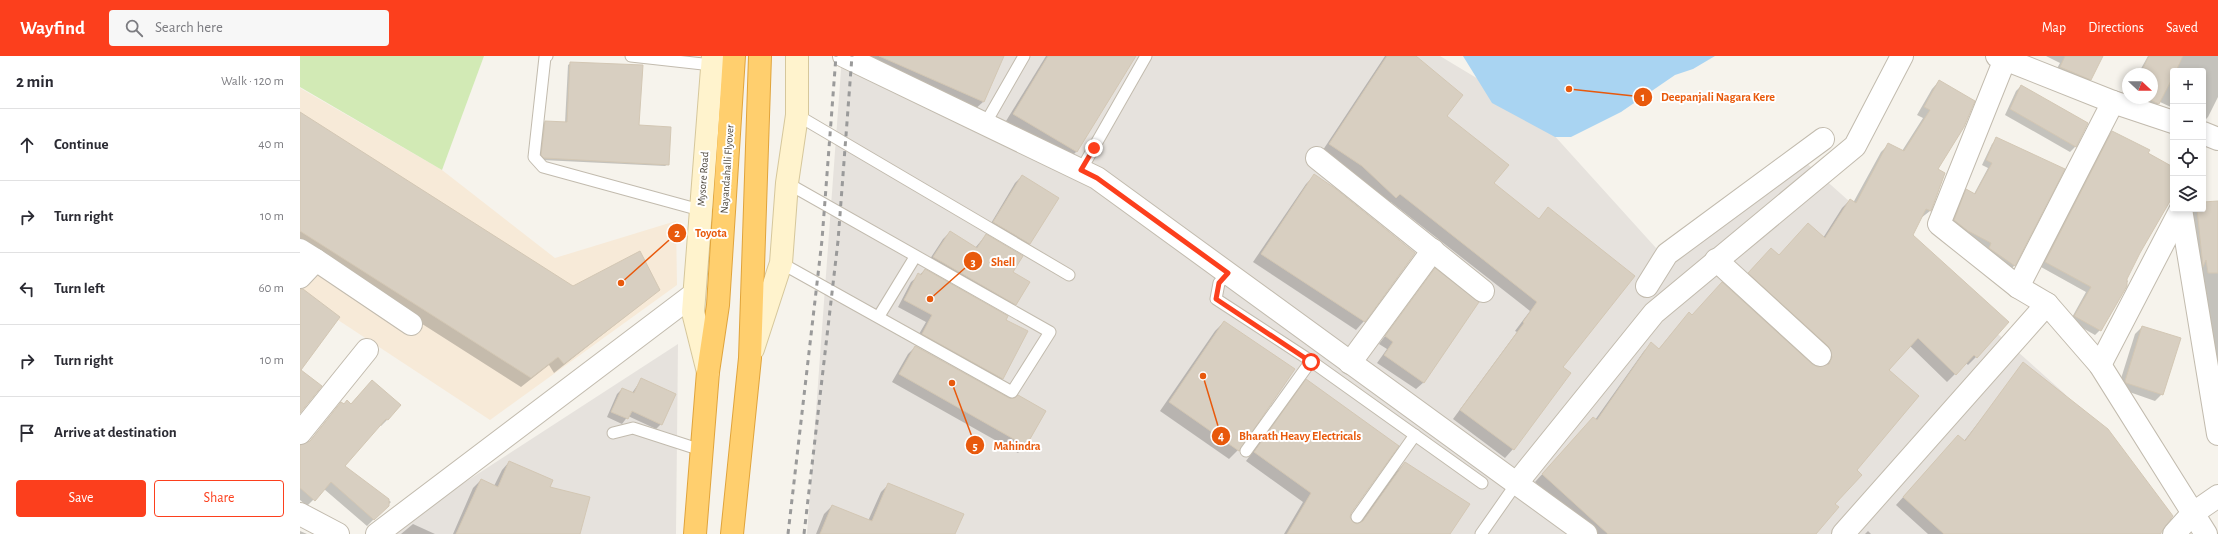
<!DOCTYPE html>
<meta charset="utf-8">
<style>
:root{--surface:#fff;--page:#f7f7f7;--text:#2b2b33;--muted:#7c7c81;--line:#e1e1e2;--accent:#fc3f1d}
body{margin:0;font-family:"Alegreya Sans",sans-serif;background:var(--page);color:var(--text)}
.controls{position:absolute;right:12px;top:12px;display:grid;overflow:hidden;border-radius:4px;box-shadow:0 2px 6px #0003}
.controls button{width:36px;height:36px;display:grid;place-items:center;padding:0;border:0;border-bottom:1px solid var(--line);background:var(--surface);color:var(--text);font:20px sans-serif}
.compass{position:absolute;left:1822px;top:12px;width:36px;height:36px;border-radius:50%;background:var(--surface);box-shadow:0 2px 6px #0003;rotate:112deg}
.stop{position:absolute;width:12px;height:12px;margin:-9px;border:3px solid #fc3f1d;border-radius:50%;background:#fff}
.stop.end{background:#fc3f1d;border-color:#fff;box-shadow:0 1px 4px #0008}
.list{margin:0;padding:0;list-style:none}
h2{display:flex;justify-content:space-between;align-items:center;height:52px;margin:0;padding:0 16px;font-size:17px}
h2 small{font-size:13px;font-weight:400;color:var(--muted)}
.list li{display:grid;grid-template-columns:26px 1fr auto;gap:12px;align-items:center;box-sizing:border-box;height:72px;padding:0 16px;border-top:1px solid var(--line)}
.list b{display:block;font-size:15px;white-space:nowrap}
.list em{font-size:13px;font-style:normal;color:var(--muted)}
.actions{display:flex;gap:8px;padding:12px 16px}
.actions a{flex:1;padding:9px 0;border:1px solid var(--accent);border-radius:4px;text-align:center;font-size:14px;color:var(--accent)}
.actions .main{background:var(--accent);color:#fff}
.icon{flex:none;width:22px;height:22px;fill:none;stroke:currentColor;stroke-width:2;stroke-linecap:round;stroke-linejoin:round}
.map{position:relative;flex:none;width:1918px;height:478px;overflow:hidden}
header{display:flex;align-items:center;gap:24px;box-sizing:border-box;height:56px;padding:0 20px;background:var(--accent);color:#fff}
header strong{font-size:19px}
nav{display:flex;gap:22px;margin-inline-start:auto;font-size:14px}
.search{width:280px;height:36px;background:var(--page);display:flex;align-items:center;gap:10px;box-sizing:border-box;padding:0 14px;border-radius:4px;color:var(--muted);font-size:15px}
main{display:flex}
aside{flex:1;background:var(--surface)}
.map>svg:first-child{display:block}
.commercial{fill:#f7ead8}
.industrial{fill:#e6e2dd}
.green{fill:#d2eab5}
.water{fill:#a9d4f2}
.shadow{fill:#0003}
.building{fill:#d8cfc1;stroke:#d3c7b4}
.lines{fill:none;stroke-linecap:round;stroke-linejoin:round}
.lane-casing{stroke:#c2bbae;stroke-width:13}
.street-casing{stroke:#c2bbae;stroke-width:24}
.secondary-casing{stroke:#d6c79b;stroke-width:24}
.highway-casing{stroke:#e0a43c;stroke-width:24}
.lane{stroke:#fff;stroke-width:11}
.street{stroke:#fff;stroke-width:22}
.secondary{stroke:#fff3cd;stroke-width:22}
.highway{stroke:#ffcf6e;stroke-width:22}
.rail{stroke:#9a9a9a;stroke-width:3;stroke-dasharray:5 5;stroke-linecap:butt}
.route{stroke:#fc3f1d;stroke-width:5}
.labels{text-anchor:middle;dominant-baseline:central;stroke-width:4;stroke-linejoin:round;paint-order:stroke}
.street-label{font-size:11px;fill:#4b4439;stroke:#fff}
.leader{fill:none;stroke:#e8590c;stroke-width:1.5}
.callout-dot{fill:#e8590c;stroke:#fff;stroke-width:1.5}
.mark-label{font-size:12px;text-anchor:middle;font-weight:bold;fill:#fff}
.callout-label{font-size:12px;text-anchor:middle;font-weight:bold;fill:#e8590c;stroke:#fff;stroke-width:4;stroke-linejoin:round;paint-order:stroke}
</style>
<header>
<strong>Wayfind</strong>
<div class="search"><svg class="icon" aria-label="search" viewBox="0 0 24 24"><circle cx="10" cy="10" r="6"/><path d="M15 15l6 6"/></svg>Search here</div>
<nav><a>Map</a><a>Directions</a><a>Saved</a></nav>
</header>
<main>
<aside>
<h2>2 min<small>Walk · 120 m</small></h2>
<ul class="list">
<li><svg class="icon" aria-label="ahead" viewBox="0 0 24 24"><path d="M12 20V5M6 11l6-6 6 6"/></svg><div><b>Continue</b></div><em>40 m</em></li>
<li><svg class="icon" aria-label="right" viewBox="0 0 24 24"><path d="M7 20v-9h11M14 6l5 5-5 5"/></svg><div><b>Turn right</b></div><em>10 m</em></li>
<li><svg class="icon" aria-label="left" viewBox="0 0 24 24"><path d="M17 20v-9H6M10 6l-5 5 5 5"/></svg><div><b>Turn left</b></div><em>60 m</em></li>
<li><svg class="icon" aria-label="right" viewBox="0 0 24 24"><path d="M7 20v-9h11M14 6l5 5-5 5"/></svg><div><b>Turn right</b></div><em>10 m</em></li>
<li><svg class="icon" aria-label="arrive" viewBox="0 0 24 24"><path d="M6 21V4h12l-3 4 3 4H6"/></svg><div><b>Arrive at destination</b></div></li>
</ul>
<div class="actions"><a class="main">Save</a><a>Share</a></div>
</aside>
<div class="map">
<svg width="1918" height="478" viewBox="0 0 1918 478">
<rect width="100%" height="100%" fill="#f6f3ec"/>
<polygon class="commercial" points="0,32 142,114 255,202 376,165 377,229 190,364 0,239"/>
<g class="industrial">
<polygon points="542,0 1140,0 1233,56 1356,192 1503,104 1765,338 1873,478 507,478"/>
<polygon points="378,288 376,478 85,478"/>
</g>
<polygon class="green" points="0,0 184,0 142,114 0,31"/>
<polygon class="water" points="1163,0 1415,0 1393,13 1375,19 1321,56 1271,81 1255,81 1192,47"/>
<g class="shadow">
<polygon points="550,0 703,0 683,46 674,54"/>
<polygon points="833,0 776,96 769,103 706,65 746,0"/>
<polygon points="1085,0 1114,0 1162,39 1146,60 1193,127 1238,164 1248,153 1262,312 1213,393 1205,402 1153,363 1217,276 1215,275 1230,255 1091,146 1087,150 1021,97"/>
<polygon points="1746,0 1801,0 1790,23 1785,28 1755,16 1760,7"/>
<polygon points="1848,0 1918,0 1918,41 1908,61 1903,66 1903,15 1873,15 1873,52 1860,46 1853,53 1829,42 1852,42 1852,18 1838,18"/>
<polygon points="271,7 338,70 368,108 365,110 242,104 239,101 243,68 245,66 265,67 268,9"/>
<polygon points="1639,25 1637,114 1644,118 1630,155 1621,162 1611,179 1676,301 1668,309 1666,307 1647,326 1610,290 1587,314 1555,414 1515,478 1292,478 1235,426 1286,370 1295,364 1344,295 1351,288 1358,294 1382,265 1392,260 1518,312 1525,310 1521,298 1441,225 1463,201 1479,200 1523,182 1542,152 1550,144 1553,147 1581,96 1589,88 1602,95 1623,62 1617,59 1632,33"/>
<polygon points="1721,30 1787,67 1775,91 1770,96 1705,59 1716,35"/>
<polygon points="0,57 273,231 359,234 254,317 249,309 221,331 0,190"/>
<polygon points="1812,76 1873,112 1873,132 1825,223 1828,225 1800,274 1795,279 1770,265 1786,236 1741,211 1807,81"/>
<polygon points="1697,83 1763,113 1714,210 1709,215 1650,169 1662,139 1667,134 1674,138 1688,112 1682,109 1692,88"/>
<polygon points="722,120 730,188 722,195 687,174 715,127"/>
<polygon points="1014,120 1064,265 1056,274 953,206 1006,128"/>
<polygon points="1918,146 1918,333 1892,153 1903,153 1903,147"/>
<polygon points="650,176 675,192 686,179 712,216 715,248 708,255 626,209 643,183"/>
<polygon points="625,214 705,264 702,323 695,330 615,285 626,266 598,251 611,226"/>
<polygon points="1135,214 1124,326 1116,333 1077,307 1087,293 1079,288"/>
<polygon points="924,266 938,394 929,403 860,355 915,275"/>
<polygon points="1842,271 1862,338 1855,345 1818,332 1835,278"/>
<polygon points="615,291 708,343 744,355 725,389 718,397 592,326 608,298"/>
<polygon points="1724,308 1859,478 1628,478 1596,449 1651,388 1664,385"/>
<polygon points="341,324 361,368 356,373 328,360 322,368 307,361 317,338 322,333 332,337"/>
<polygon points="72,325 87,364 81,370 79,369 43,410 91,446 67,470 24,433 7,450 0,444 0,390 8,387 41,347 50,349"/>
<polygon points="1006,325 1050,456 1049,461 1052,467 1059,468 1096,416 1105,407 1149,478 984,478 1003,446 946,405 998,333"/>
<polygon points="209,406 248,432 279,478 153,478 173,432 181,424 194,430 202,414"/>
<polygon points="589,428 654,478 516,478 524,458 532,450 568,465 581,436"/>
<polygon points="113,468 135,478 101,478"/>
<polygon points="0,475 7,478 0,478"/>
<polygon points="1568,475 1571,478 1565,478"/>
</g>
<g class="building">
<polygon points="579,0 704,0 684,46"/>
<polygon points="748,0 836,0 777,96 713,58"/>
<polygon points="1087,0 1116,0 1163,39 1147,60 1209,109 1194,127 1239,163 1248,151 1335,220 1263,311 1271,317 1214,394 1160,354 1224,267 1223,266 1237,246 1100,138 1096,142 1062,110 1029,88"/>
<polygon points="1765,0 1803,0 1791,24 1760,11"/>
<polygon points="1849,0 1883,0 1876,15 1873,15 1873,21 1859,48 1846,42 1852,42 1852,18 1840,18"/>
<polygon points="270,6 343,9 339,69 371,71 369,109 244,102 241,99 245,65 267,66"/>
<polygon points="1639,24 1675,45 1664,71 1638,113 1645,117 1631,155 1626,153 1613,179 1709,266 1677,302 1674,299 1656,319 1618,282 1589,314 1619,340 1557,414 1562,419 1535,448 1539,451 1516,478 1308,478 1242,418 1293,361 1297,364 1351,286 1359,293 1389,256 1392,259 1422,226 1512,308 1518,311 1529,308 1532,301 1528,290 1448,217 1471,192 1479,199 1508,167 1525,182 1550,143 1556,147 1588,87 1604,95 1630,54 1624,51"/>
<polygon points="1721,29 1788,67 1776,91 1710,53"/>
<polygon points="0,56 273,230 340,195 360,234 264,308 258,301 231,322 0,175"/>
<polygon points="1812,75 1850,94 1848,97 1873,111 1873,140 1840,197 1827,223 1827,230 1801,275 1774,260 1791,231 1745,206"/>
<polygon points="1696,81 1765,113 1715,210 1689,192 1691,187 1668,175 1654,164 1666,133 1675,138 1692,107 1686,104"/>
<polygon points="1014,118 1036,133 1115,197 1065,266 961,198"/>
<polygon points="722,119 759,142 730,188 693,166"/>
<polygon points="1918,145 1918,217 1908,217 1906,204 1903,211 1897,153 1903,153 1903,146"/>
<polygon points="650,175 677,192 686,178 723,200 713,216 730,226 716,249 633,201"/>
<polygon points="1135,212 1179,246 1124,327 1084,299 1093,286 1085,280"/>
<polygon points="625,213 708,260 706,264 728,275 703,323 622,278 632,259 604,244 618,217 621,219"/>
<polygon points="0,233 3,233 40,261 1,314 22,330 0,357"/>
<polygon points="924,265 995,313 939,395 869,346"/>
<polygon points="1842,270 1881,282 1863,339 1826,327 1825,325"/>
<polygon points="615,290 709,342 715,342 718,339 746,355 726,390 599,318"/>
<polygon points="1723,306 1808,373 1873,460 1860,478 1644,478 1603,441 1658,379 1665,385"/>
<polygon points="341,322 376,338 362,369 332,355 328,363 311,356 322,332 334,337"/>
<polygon points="1006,323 1099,390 1051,457 1050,461 1053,466 1057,468 1063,465 1105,406 1170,448 1150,478 987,478 1011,437 954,396"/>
<polygon points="72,324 101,349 88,364 86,363 45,410 89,443 89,450 74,464 31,426 15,445 0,432 0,389 10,385 41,346 44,348 47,344 51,348"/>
<polygon points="209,405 253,424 250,431 290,441 280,478 156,478 181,423 198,431"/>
<polygon points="588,427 664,458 655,478 520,478 532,449 572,465"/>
</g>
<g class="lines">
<g class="lane-casing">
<g id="lane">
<polyline points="247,0 245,1 234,101 243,111 400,154"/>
<polyline points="331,0 412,9"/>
<polyline points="497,59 769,219"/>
<polyline points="685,68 724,0"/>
<polyline points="781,114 846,0"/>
<polyline points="481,207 712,336 750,276 487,127"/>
<polyline points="928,217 919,227 916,243 1011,305 1182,427"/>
<polyline points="579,260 615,201"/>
<polyline points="313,377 333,372 401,394"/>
<polyline points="946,395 1011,305"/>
<polyline points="1057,461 1115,379"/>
<polyline points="1181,478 1216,428"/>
</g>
</g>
<g class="street-casing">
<g id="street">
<polyline points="544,0 797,122 1286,478"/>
<polyline points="1697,0 1813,46 1873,66"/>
<polyline points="1705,3 1639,168 1718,231 1747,248 1800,309 1906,478"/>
<polyline points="1903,77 1918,83"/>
<polyline points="1017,102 1183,235"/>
<polyline points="1881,153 1918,378"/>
<polyline points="0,194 16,204"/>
<polyline points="1416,204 1520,299"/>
<polyline points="0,221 16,204 111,268"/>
<polyline points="1347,230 1367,198 1523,83"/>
<polyline points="1718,231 1813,46"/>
<polyline points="1050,307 1133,194"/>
<polyline points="1800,309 1881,153"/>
<polyline points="0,377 67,294"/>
<polyline points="1216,428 1354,257 1555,90 1602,0"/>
<polyline points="0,458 38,478"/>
<polyline points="77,478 394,238"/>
<polyline points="1543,478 1747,248"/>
<polyline points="1874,478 1892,458 1918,440"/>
</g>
</g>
<g class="secondary-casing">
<g id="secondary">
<polyline points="453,293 481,207 487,127 497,59 497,0"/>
<polyline points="408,316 393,256 413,0"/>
</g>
</g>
<g class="highway-casing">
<g id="highway">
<polyline points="395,478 408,316 418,249 434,0"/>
<polyline points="432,478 450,302 460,0"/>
</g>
</g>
<use href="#lane" class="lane"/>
<use href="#street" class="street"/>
<use href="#secondary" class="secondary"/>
<use href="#highway" class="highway"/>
<g class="rail">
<polyline points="488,478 522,184 536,0"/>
<polyline points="504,478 538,185 552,0"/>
</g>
</g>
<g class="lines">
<polyline class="route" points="794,92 781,114 797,122 928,217 919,227 916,243 1011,306"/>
</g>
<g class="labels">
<g class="street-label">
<text transform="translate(427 113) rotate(-86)">Nayandahalli Flyover</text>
<text transform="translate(403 123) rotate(-86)">Mysore Road</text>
</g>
</g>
<path class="leader" d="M1269 33L1343 41M321 227L377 177M630 243L673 205M903 320L921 380M652 327L675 389"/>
<g class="callout-dot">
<circle cx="1269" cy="33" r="4"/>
<circle cx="321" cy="227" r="4"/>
<circle cx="630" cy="243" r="4"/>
<circle cx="903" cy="320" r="4"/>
<circle cx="652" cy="327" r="4"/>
<circle cx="1343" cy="41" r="10"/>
<circle cx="377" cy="177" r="10"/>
<circle cx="673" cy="205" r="10"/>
<circle cx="921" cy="380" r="10"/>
<circle cx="675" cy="389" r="10"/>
</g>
<g class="mark-label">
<text x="1343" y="45">1</text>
<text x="377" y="181">2</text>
<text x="673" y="210">3</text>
<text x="921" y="384">4</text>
<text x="675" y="394">5</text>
</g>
<g class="callout-label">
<text x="1418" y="45">Deepanjali Nagara Kere</text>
<text x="411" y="181">Toyota</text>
<text x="703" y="210">Shell</text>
<text x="1000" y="384">Bharath Heavy Electricals</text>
<text x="717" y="394">Mahindra</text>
</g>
</svg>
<div class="controls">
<button>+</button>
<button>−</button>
<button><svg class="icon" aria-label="locate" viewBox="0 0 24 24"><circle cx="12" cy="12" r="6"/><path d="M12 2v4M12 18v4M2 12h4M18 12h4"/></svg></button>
<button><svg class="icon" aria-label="layers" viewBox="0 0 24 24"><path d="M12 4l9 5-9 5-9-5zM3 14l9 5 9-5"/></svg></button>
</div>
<svg class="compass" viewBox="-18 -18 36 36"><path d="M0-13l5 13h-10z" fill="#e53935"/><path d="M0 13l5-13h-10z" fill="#7c7c81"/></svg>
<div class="stop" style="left:1011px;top:306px"></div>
<div class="stop end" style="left:794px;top:92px"></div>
</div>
</main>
